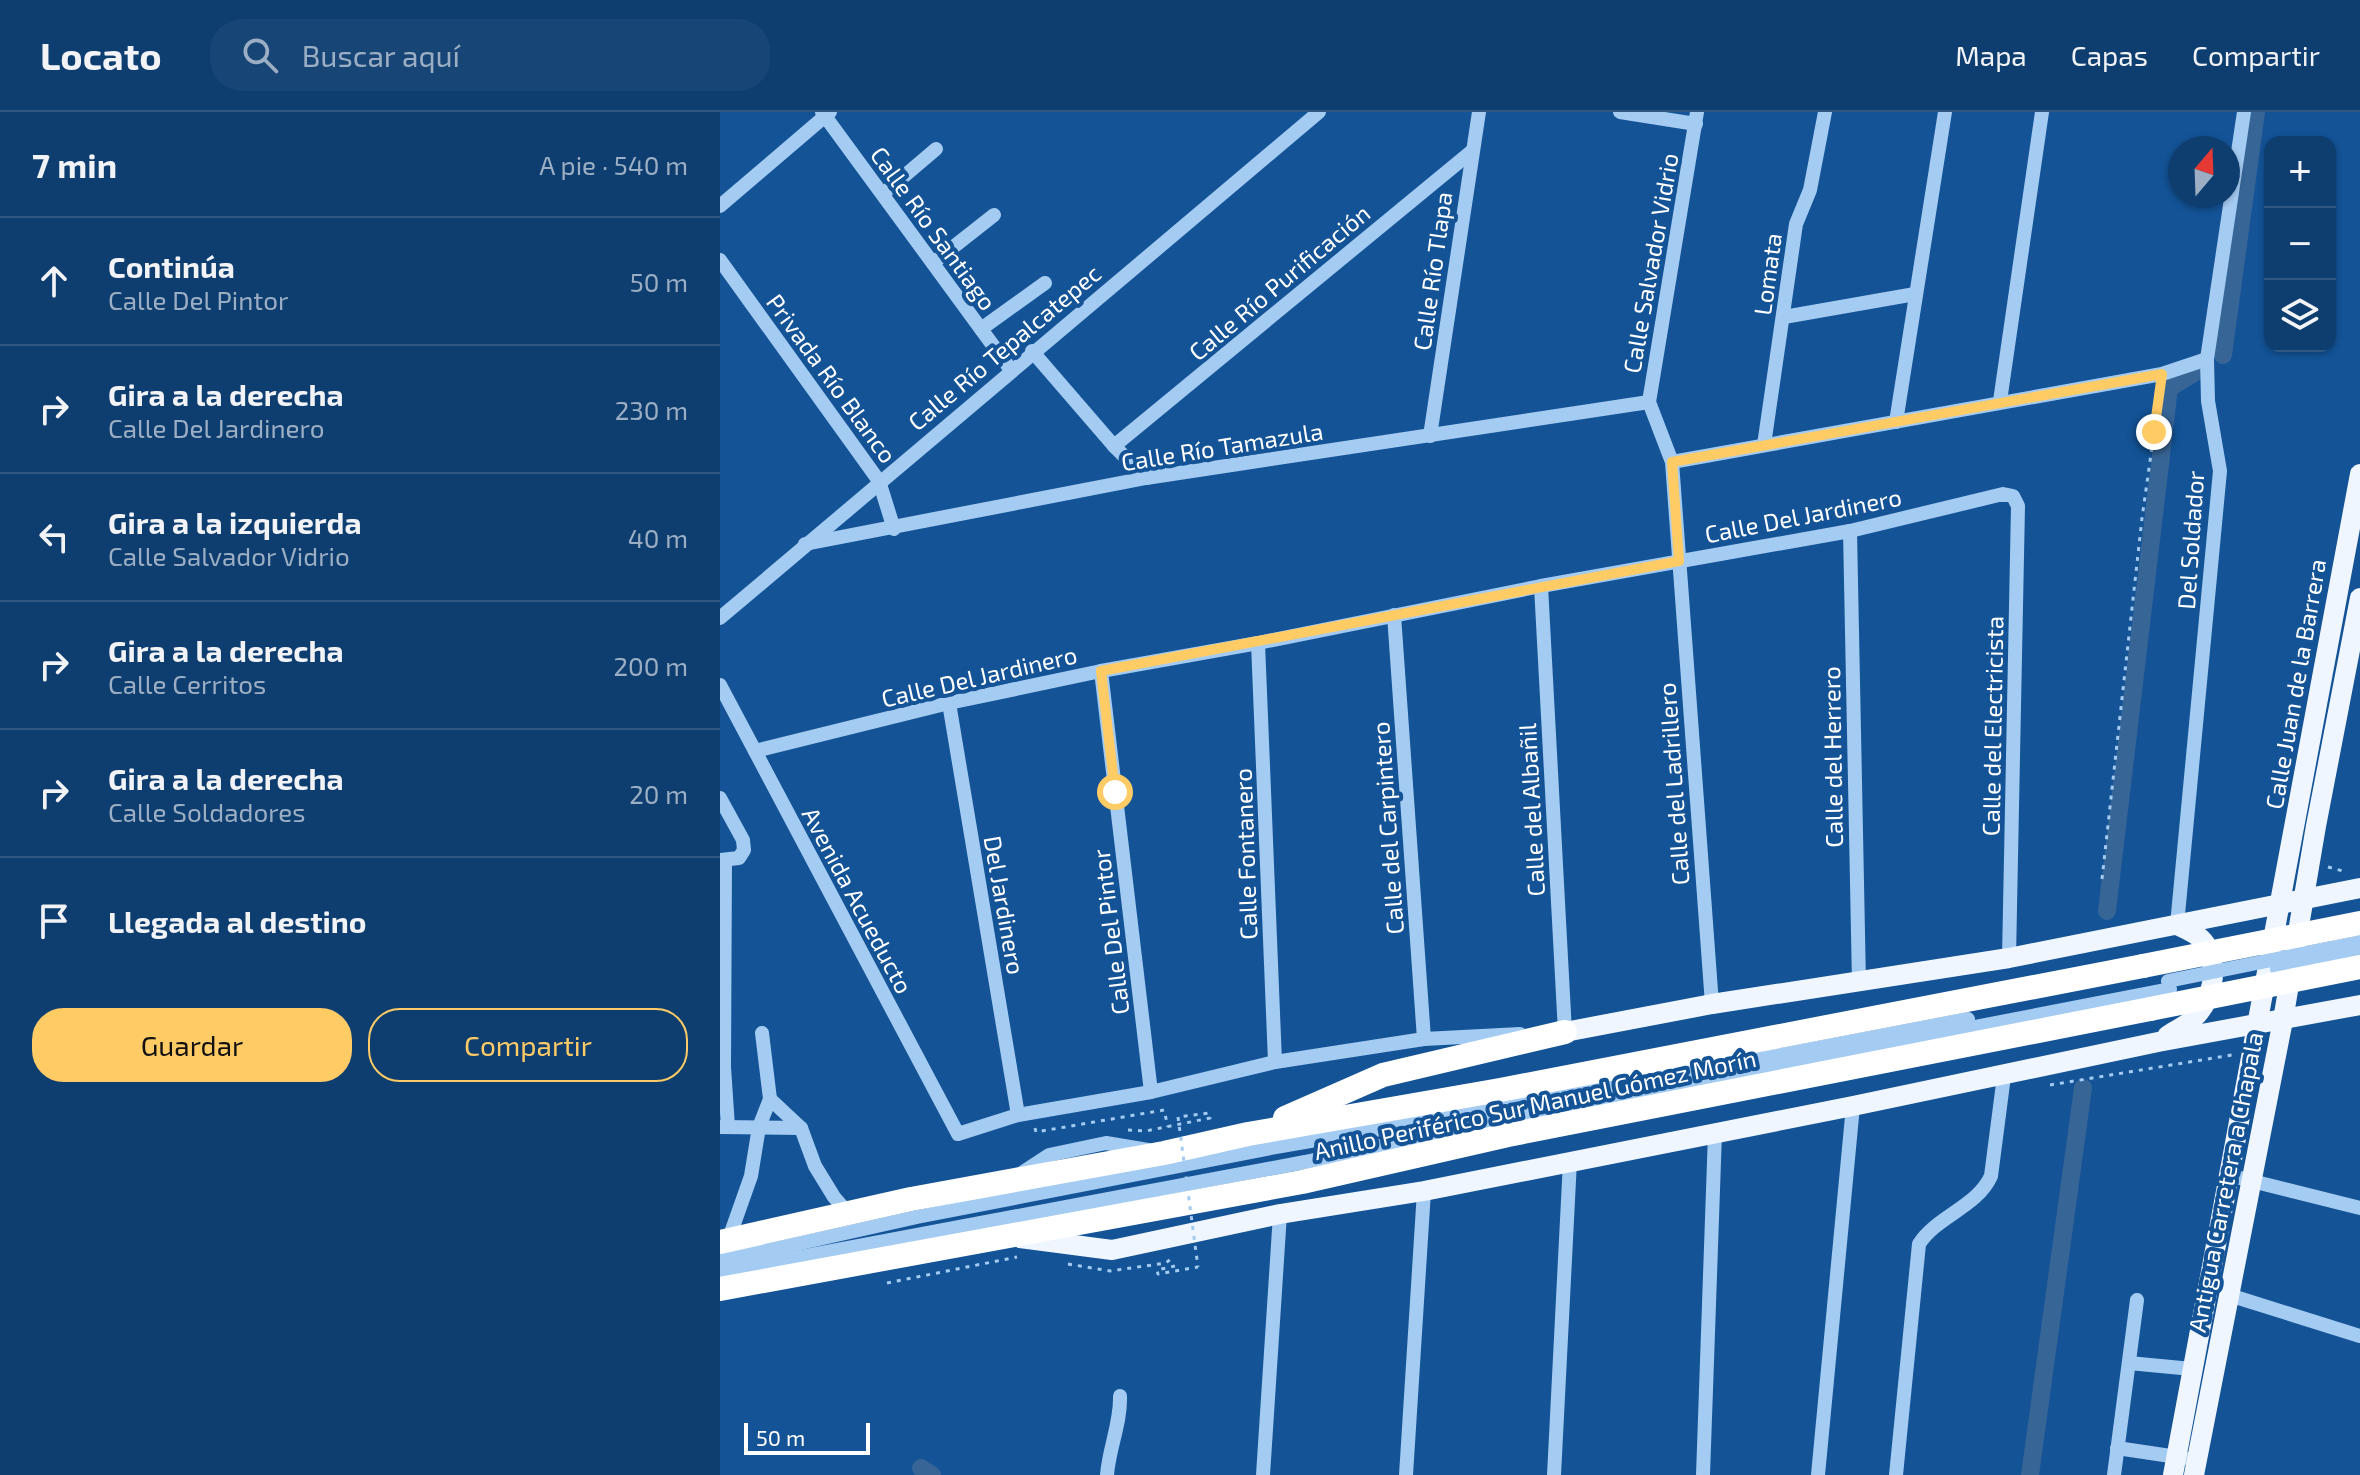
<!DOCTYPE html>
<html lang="es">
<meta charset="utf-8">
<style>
:root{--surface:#0e3e70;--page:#174575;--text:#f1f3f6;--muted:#9baec3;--line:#2e5783;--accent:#ffcb65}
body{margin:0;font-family:"Exo 2",sans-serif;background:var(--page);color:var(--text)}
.controls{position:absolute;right:24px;top:24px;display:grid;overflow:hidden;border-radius:16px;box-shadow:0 2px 6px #0004}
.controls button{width:72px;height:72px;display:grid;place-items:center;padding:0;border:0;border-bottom:2px solid var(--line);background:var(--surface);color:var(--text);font:40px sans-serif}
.compass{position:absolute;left:1448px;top:24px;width:72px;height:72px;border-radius:50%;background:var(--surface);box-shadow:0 2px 6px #0004;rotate:19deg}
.scale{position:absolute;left:24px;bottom:20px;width:126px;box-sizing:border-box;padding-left:8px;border:4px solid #fff;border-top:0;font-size:22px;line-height:28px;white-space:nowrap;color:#fff;-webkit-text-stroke:6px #135396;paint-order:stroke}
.stop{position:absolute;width:24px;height:24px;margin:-18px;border:6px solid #ffcb65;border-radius:50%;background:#fff}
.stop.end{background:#ffcb65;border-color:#fff;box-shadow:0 2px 8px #0008}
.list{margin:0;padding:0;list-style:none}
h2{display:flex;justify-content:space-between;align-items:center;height:104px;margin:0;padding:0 32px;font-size:34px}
h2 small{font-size:26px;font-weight:400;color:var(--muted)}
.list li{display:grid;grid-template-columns:52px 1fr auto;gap:24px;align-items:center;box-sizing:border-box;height:128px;padding:0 32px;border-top:2px solid var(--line)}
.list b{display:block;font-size:30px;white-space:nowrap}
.list p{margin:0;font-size:26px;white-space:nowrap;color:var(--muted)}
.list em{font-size:26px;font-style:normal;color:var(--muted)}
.actions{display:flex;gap:16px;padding:24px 32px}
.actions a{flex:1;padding:18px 0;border:2px solid var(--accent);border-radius:32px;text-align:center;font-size:28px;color:var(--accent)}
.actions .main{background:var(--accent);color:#111}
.icon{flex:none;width:44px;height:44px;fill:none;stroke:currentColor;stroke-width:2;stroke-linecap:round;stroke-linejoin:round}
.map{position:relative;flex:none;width:1640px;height:1363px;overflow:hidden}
header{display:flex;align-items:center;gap:48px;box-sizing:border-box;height:112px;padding:0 40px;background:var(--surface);border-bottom:2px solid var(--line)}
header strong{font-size:38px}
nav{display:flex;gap:44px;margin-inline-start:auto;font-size:28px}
.search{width:560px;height:72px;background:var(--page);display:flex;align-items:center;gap:20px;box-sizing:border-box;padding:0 28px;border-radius:32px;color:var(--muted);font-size:30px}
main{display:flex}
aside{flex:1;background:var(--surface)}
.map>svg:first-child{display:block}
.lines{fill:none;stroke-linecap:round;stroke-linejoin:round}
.canal{stroke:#376596;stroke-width:18}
.path{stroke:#a4cbf2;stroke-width:3;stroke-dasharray:4 6;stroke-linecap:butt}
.minor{stroke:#a4cbf2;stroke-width:14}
.major{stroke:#eff6ff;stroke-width:20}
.highway{stroke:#fff;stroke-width:24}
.path-bridge{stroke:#a4cbf2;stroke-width:3;stroke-dasharray:4 6;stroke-linecap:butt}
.minor-bridge{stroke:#a4cbf2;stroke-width:14}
.highway-bridge{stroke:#fff;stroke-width:24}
.route{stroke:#ffcb65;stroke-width:10}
.labels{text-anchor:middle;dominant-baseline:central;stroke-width:8;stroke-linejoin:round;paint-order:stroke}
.street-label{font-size:24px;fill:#fff;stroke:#135396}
</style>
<header>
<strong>Locato</strong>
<div class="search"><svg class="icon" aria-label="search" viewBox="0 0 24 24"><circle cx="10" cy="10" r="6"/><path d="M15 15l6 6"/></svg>Buscar aquí</div>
<nav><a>Mapa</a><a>Capas</a><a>Compartir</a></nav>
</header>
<main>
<aside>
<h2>7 min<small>A pie · 540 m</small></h2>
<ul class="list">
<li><svg class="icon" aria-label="ahead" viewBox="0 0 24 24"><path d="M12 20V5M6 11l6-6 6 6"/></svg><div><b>Continúa</b><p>Calle Del Pintor</p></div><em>50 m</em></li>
<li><svg class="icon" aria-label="right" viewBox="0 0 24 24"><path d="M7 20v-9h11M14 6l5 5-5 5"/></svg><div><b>Gira a la derecha</b><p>Calle Del Jardinero</p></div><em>230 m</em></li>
<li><svg class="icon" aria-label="left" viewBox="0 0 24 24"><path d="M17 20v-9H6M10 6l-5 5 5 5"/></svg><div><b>Gira a la izquierda</b><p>Calle Salvador Vidrio</p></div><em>40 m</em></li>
<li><svg class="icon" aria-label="right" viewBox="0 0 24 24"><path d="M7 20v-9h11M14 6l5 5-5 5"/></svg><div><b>Gira a la derecha</b><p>Calle Cerritos</p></div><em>200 m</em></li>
<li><svg class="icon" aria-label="right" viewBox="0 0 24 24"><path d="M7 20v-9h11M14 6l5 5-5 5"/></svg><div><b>Gira a la derecha</b><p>Calle Soldadores</p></div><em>20 m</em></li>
<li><svg class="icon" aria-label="arrive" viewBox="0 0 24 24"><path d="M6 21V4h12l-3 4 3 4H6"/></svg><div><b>Llegada al destino</b></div></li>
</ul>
<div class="actions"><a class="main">Guardar</a><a>Compartir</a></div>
</aside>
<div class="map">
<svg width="1640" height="1363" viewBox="0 0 1640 1363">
<rect width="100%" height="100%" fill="#135396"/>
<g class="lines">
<g class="canal">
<polyline points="1503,243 1536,0"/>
<polyline points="1387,799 1449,276 1474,261"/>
<polyline points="201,1356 212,1363"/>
<polyline points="1310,1363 1363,976"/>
</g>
<g class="path">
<polyline points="1608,755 1623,759"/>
<polyline points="1382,767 1422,406 1440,278"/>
<polyline points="1330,973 1512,943"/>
<polyline points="315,1016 316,1020 444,998 448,1015"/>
<polyline points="408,1018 426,1019 490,1006 489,1001 458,1005"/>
<polyline points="348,1152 390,1159 446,1151 453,1145"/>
<polyline points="455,1154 437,1158 438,1162 478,1155"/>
<polyline points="167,1171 297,1145"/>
</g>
<g class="minor">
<polyline points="102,0 291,258"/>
<polyline points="900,0 976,12"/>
<polyline points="977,0 929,290 952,350 992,892"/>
<polyline points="163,82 216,37"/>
<polyline points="0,94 110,0"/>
<polyline points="0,148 159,369 174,417"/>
<polyline points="213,151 274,103"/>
<polyline points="1064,205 1195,182"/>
<polyline points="261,217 325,171"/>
<polyline points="312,239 394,334 426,366"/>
<polyline points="1280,289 1322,0"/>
<polyline points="1176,310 1225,0"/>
<polyline points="710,324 759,0"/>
<polyline points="1044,333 1076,112 1090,78 1105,0"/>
<polyline points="394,334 751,40"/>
<polyline points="952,350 1442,262 1487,247"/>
<polyline points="1130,419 1139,871"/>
<polyline points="85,432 426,366 929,290"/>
<polyline points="821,474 845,920 840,921"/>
<polyline points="674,503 704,927"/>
<polyline points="0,506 599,0"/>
<polyline points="538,531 555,950"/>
<polyline points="381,559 431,980"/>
<polyline points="0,573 238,1022 298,1003 431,980 555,950 704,927 800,922"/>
<polyline points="229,591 298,1003"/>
<polyline points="35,639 229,591 381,559 538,531 821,474 1130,419 1283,382 1293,384 1298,394 1289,846"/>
<polyline points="0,686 23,728 24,738 19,746 0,748"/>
<polyline points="5,748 4,955 8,1015"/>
<polyline points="1457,813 1500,359 1488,289 1487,247 1524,0"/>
<polyline points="50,987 81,1016 95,1054 114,1085 128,1101"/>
<polyline points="0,1015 81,1016"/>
<polyline points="300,1062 329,1043 386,1031 428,1038"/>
<polyline points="1508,1063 1640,1096"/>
<polyline points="8,1129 31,1064 39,1015 50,987 42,921"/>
<polyline points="0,1149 197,1105 551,1036 788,995 1248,907"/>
<polyline points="0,1160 585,1050 783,1007 1450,877"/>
<polyline points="1509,1183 1640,1224"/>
<polyline points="1409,1251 1472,1257"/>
<polyline points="1397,1336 1464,1346"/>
<path d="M387 1363C389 1336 401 1311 400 1284"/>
<polyline points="543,1363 560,1102"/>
<polyline points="686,1363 704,1079"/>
<polyline points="834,1363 850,1049"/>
<polyline points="983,1363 995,1021"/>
<polyline points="1098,1363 1133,994"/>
<path d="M1176 1363 1199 1132C1217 1104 1257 1095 1271 1064L1284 964"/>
<polyline points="1394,1363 1417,1188"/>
</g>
<g class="major">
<polyline points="845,920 992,892 1289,846 1640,776"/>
<path d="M1447 924C1456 918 1467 913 1474 906 1492 888 1499 859 1487 835 1482 824 1468 818 1457 813"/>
<polyline points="300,1126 392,1138 560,1102 704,1079 1133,994 1438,930 1640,893"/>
<polyline points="1453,1363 1640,362"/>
<polyline points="1474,1363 1563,908 1596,714 1640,486"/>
</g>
<g class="highway">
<polyline points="565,1006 663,963 845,920"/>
<polyline points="0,1130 191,1087 444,1041 528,1022 780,978 1423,854"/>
<polyline points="0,1177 582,1070 788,1023 1430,897"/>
</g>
<polyline class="path-bridge" points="458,1005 478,1155"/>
<g class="minor-bridge">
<polyline points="1557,857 1640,840"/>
<polyline points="1448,869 1640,830"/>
</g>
<g class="highway-bridge">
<polyline points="1423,854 1640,811"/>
<polyline points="1430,897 1640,855"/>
</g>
</g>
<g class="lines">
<polyline class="route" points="395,680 381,559 959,449 952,350 1442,262 1434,320"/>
</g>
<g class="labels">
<g class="street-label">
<text transform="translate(214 116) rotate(54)">Calle Río Santiago</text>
<text transform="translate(930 151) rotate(-80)">Calle Salvador Vidrio</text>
<text transform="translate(712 159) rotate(-82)">Calle Río Tlapa</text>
<text transform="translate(1047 162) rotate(-82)">Lomata</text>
<text transform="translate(559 170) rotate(-40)">Calle Río Purificación</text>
<text transform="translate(284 235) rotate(-40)">Calle Río Tepalcatepec</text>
<text transform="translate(112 266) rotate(54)">Privada Río Blanco</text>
<text transform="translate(502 334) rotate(-9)">Calle Río Tamazula</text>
<text transform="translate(1083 403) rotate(-11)">Calle Del Jardinero</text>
<text transform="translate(1470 428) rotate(-86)">Del Soldador</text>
<text transform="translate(259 564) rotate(-13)">Calle Del Jardinero</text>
<text transform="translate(1575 572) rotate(-80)">Calle Juan de la Barrera</text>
<text transform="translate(1272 614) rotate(-89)">Calle del Electricista</text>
<text transform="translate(1112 645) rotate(-91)">Calle del Herrero</text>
<text transform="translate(953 672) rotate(-94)">Calle del Ladrillero</text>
<text transform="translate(811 698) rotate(-93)">Calle del Albañil</text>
<text transform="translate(667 716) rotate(-94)">Calle del Carpintero</text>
<text transform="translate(525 742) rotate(-92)">Calle Fontanero</text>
<text transform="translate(138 788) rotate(62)">Avenida Acueducto</text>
<text transform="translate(285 793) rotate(80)">Del Jardinero</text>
<text transform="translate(390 820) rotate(-97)">Calle Del Pintor</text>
<text transform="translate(815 992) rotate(-12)">Anillo Periférico Sur Manuel Gómez Morín</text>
<text transform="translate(1505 1070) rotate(-79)">Antigua Carretera a Chapala</text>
</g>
</g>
</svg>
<div class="controls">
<button>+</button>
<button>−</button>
<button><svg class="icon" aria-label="layers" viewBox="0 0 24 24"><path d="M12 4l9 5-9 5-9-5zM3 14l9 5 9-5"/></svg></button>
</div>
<svg class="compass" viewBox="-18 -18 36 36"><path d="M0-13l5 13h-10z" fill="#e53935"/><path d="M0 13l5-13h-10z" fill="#9baec3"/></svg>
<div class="scale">50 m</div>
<div class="stop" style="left:395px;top:680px"></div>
<div class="stop end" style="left:1434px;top:320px"></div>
</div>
</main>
